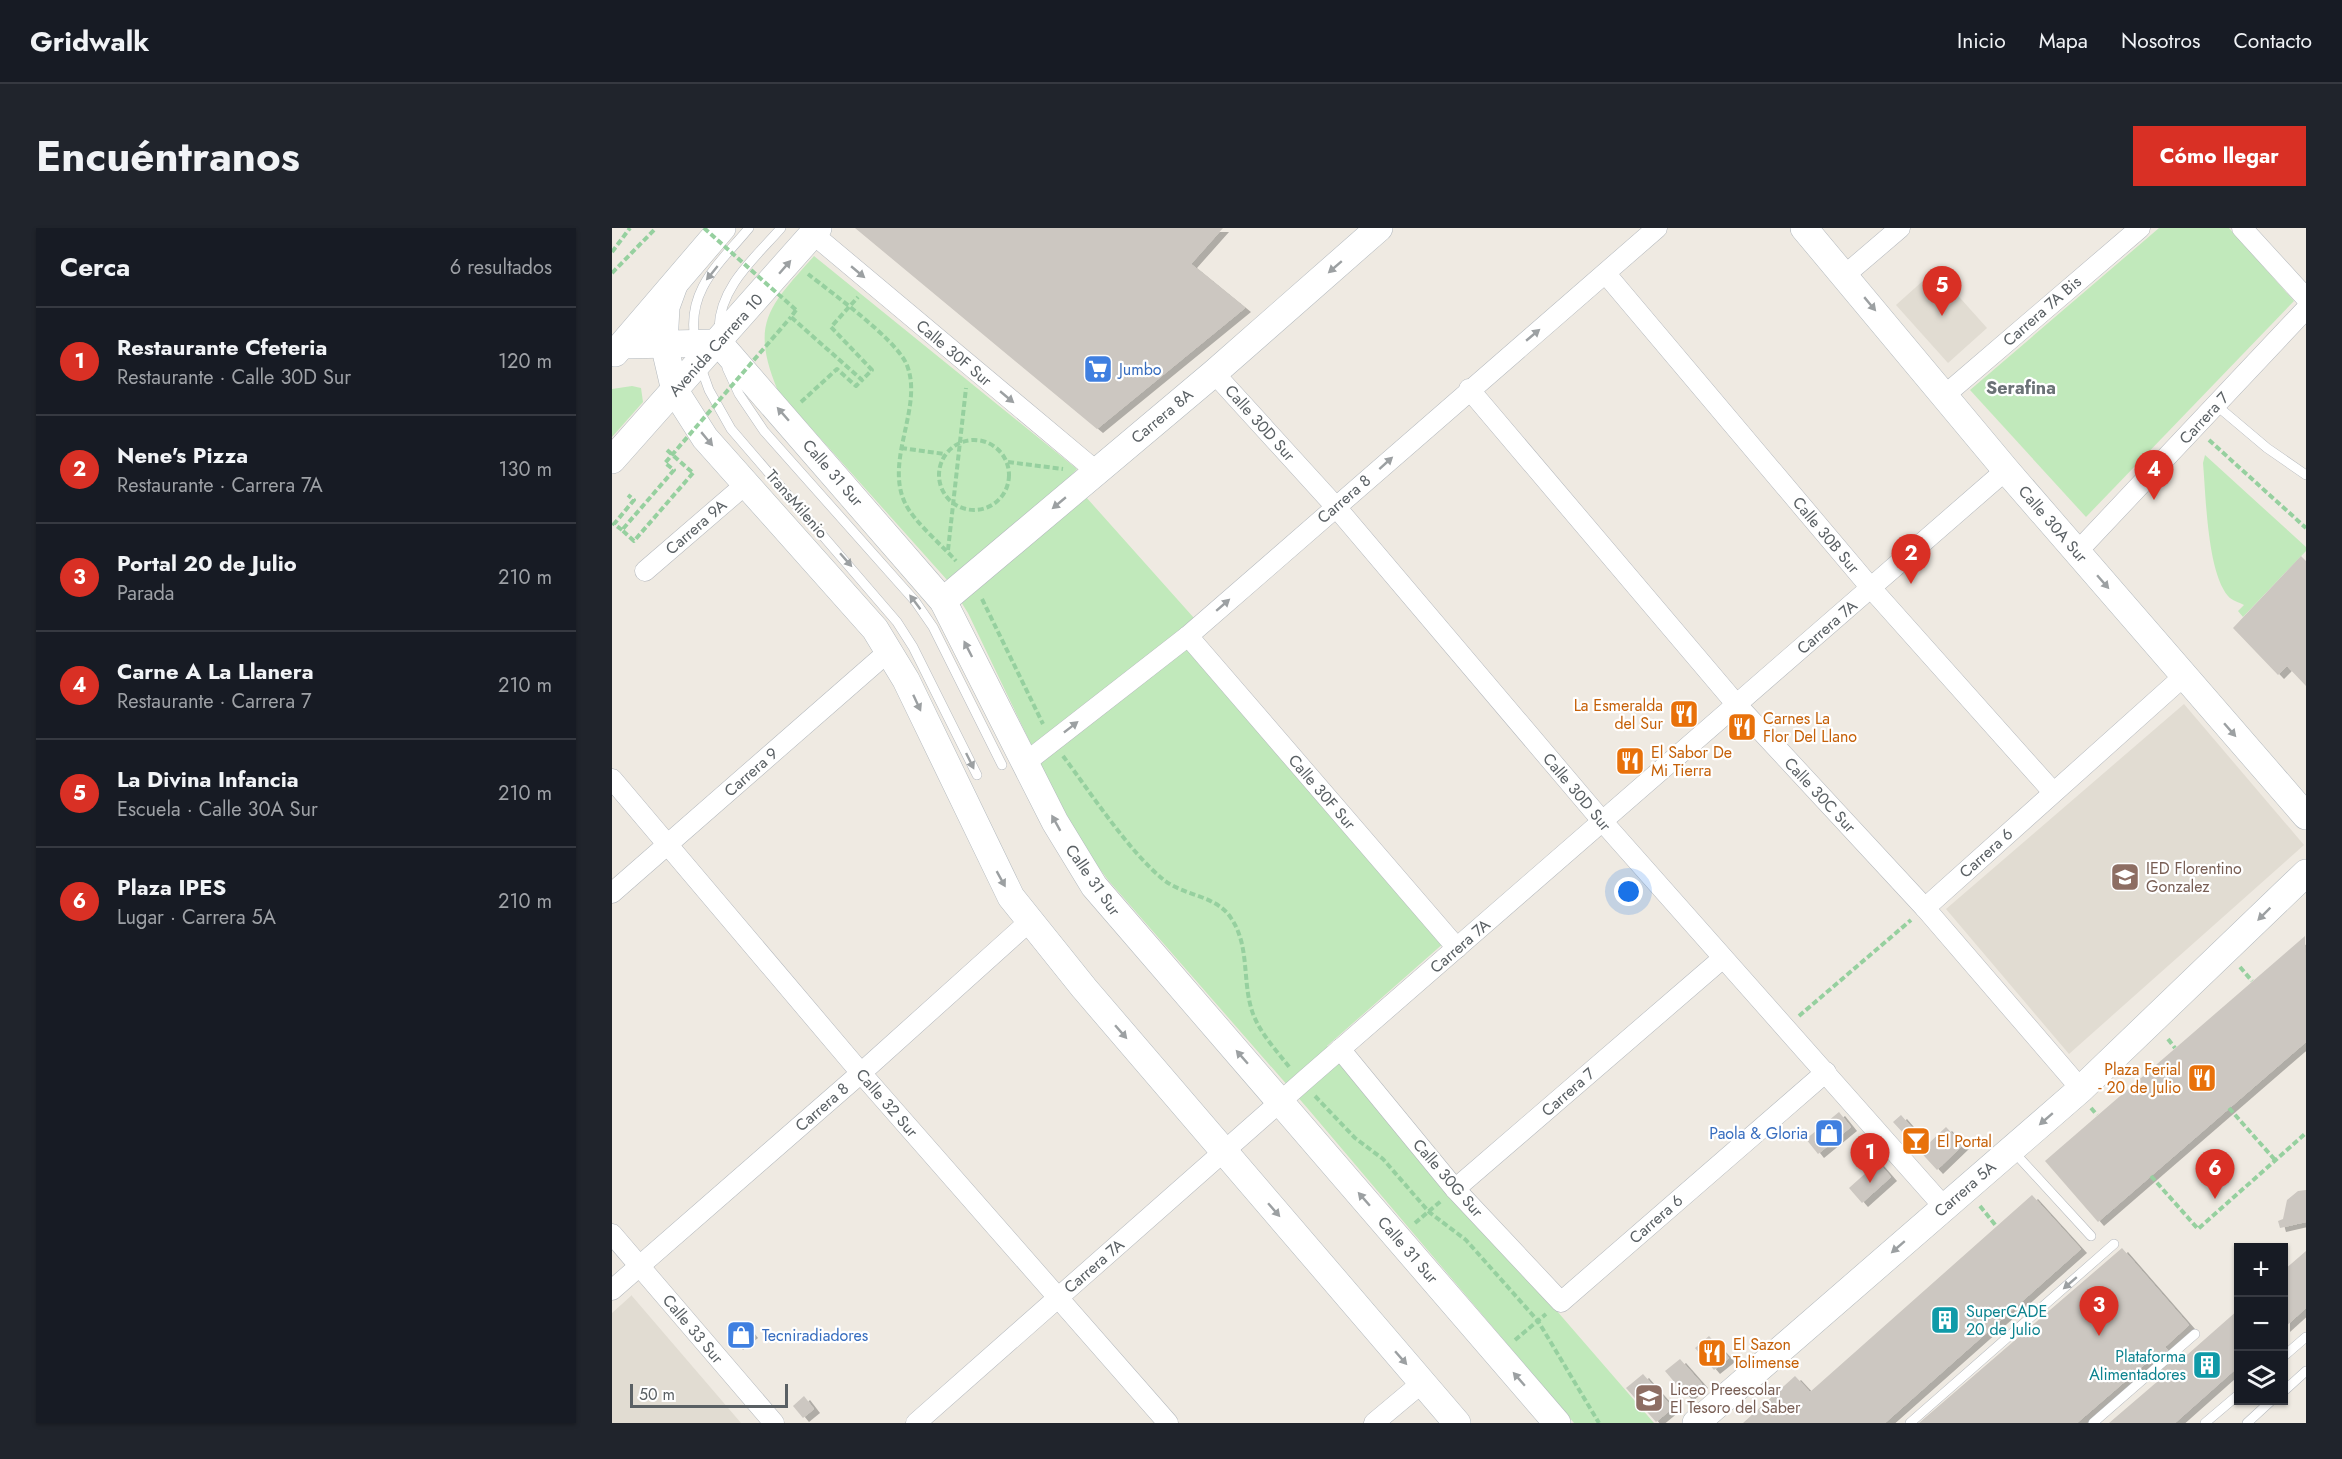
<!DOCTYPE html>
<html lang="es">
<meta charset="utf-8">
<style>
:root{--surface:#171b24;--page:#20242c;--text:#f1f3f6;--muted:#9ea1a6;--line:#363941;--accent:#d93025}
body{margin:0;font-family:Jost,sans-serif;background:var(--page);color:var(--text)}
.controls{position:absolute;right:18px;bottom:18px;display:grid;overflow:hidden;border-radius:0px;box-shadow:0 2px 4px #0004}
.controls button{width:54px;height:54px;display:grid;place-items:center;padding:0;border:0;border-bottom:2px solid var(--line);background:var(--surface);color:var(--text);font:30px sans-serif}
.scale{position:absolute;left:18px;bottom:15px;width:158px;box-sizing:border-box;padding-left:6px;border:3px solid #5a6064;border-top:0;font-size:16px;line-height:21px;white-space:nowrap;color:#5a6064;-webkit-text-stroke:4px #fff;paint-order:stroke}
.you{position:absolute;left:1017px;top:664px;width:21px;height:21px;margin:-15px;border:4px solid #fff;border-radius:50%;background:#1a73e8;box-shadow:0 0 0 9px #1a73e833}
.badge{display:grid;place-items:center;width:39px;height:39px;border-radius:50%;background:var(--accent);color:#fff;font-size:20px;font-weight:700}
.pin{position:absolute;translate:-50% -50px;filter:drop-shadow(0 2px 3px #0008)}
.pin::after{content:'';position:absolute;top:32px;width:21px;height:18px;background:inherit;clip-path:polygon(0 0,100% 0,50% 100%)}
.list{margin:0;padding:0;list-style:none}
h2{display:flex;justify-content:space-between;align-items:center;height:78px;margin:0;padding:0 24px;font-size:26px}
h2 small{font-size:20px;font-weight:400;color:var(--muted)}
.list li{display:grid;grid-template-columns:39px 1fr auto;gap:18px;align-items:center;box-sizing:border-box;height:108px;padding:0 24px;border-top:2px solid var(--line)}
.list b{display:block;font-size:22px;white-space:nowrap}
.list p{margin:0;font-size:20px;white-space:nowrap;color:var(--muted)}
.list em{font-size:20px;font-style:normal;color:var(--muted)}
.icon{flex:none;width:33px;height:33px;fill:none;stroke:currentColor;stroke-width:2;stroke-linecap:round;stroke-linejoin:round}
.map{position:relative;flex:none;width:1694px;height:1195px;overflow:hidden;border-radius:0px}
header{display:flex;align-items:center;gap:36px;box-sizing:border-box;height:84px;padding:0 30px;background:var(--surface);border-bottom:2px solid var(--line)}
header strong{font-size:28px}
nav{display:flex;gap:33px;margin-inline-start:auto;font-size:21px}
.intro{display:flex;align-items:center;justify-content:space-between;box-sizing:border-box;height:144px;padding:0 36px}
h1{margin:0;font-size:42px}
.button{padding:15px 27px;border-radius:0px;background:var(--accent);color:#fff;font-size:21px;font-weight:700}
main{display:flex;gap:36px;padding:0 36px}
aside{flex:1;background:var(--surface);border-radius:0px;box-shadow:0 2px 4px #0004}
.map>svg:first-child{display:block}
.education{fill:#e1dcd2}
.green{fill:#c1e9bb}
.building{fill:#ccc7c1;filter:url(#shadow)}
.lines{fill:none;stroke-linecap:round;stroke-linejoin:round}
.lane-casing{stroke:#b5b9be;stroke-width:10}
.street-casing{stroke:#b5b9be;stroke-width:21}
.secondary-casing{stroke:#b3b9be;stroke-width:28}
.path{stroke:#96d09f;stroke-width:4;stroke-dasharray:6 3;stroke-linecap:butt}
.lane{stroke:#fff;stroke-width:9}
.street{stroke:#fff;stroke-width:20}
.secondary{stroke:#fff;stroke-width:27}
.path-bridge{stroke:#96d09f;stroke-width:4;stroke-dasharray:6 3;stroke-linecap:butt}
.oneway{fill:#9ca0a2}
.labels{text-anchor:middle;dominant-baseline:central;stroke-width:4.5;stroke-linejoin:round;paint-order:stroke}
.street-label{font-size:16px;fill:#5a6064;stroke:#fff}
.shop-label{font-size:16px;fill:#366cbe;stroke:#fff;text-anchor:start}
.food-label{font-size:16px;fill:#c56008;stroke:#fff;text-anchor:start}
.education-label{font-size:16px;fill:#785e54;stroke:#fff;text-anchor:start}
.culture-label{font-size:16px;fill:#0d838f;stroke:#fff;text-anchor:start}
.neighbourhood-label{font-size:18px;font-weight:bold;fill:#6b7276;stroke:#fff}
</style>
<header>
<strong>Gridwalk</strong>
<nav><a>Inicio</a><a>Mapa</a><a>Nosotros</a><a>Contacto</a></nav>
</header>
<div class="intro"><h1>Encuéntranos</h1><a class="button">Cómo llegar</a></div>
<main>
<aside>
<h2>Cerca<small>6 resultados</small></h2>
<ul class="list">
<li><span class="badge">1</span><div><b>Restaurante Cfeteria</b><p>Restaurante · Calle 30D Sur</p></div><em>120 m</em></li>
<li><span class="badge">2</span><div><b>Nene's Pizza</b><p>Restaurante · Carrera 7A</p></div><em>130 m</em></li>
<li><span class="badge">3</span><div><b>Portal 20 de Julio</b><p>Parada</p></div><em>210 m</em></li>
<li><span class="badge">4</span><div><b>Carne A La Llanera</b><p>Restaurante · Carrera 7</p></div><em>210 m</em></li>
<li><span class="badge">5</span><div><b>La Divina Infancia</b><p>Escuela · Calle 30A Sur</p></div><em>210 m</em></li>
<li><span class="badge">6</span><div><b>Plaza IPES</b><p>Lugar · Carrera 5A</p></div><em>210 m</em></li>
</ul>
</aside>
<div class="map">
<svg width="1694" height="1195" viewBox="0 0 1694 1195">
<defs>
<filter id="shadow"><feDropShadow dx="6" dy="4" stdDeviation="0" flood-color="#0004"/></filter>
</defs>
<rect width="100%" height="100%" fill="#efeae2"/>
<g class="education">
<polygon points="1323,42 1375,100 1336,135 1284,77"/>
<polygon points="1572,476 1692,617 1457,826 1334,681"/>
<polygon points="20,1067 20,1068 129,1195 0,1195 0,1085"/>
</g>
<g class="green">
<polygon points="1547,0 1617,0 1682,73 1474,289 1358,162"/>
<path d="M202 28 465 241 457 250 582 390 565 405 833 714 715 818 1042 1195H962L697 882 496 652 469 616 438 556 356 385 336 353 166 163C137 94 158 78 202 28Z"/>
<polygon points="20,158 29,160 31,174 0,209 0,161"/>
<path d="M1593 227 1694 319V323L1631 389 1626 383 1632 377C1627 374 1620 373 1616 368 1595 343 1594 268 1591 235Z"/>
</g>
<g class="building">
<polygon points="243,0 611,0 579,36 633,80 485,201"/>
<polygon points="1689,328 1694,333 1694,458 1675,438 1666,447 1621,400"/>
<polygon points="1693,708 1694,814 1486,994 1433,933"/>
<polygon points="1227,884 1239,899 1206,926 1194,911"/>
<polygon points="1289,887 1315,917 1334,899 1351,917 1325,942 1281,894"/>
<polygon points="1266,934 1279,949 1250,975 1237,960"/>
<polygon points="1694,962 1694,994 1668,1000 1666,993 1671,991 1675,972 1686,963"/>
<polygon points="1420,967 1469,1021 1273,1195 1131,1195 1183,1148 1198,1164"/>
<polygon points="1510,1020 1577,1097 1553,1119 1567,1134 1626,1082 1626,1139 1563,1195 1497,1195 1553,1147 1539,1131 1465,1195 1307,1195"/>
<polygon points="1694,1023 1694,1080 1672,1100 1672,1042"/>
<polygon points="132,1096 140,1106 125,1118 117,1108"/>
<polygon points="1097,1108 1117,1130 1102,1142 1083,1120"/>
<polygon points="1068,1131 1090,1156 1075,1169 1053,1143"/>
<polygon points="1031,1146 1061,1180 1044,1194 1014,1160"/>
<polygon points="192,1168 202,1181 191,1190 181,1178"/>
</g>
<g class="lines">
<g class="lane-casing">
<g id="lane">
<path d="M107 100C108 58 144 29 169 0"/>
<path d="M83 112C74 62 108 35 137 0"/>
<polyline points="88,137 97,162 119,201 285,394 301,419 365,547"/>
<polyline points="115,140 127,166 152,203 303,373 321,399 390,537"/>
<polyline points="1604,177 1655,220 1694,247"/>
<polyline points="1401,923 1479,1008"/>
<polyline points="1672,1128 1694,1109"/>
<polyline points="1672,1163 1694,1143"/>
<polyline points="1298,1195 1502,1016"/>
<polyline points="1481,1195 1583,1106"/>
<polyline points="1593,1195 1626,1167"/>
<polyline points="1635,1195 1660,1172"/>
</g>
</g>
<g class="street-casing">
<g id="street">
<polyline points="1630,0 1694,70"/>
<polyline points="201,6 484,243"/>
<polyline points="994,46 1259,360 1441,564"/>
<polyline points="1233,47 1288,0"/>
<polyline points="602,145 724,279 991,594 1332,979"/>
<polyline points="857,161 1125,477 1313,680 1469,861"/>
<polyline points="1333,167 1528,0"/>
<polyline points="1465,324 1694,81"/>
<polyline points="33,343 134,256"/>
<polyline points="576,408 845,720"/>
<polyline points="413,535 576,408 1045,0"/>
<polyline points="0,551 249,845 556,1195"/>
<polyline points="0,665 277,423"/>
<polyline points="1313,680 1572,448"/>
<polyline points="728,821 843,961 949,1074 1214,844"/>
<polyline points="843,961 1111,730"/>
<polyline points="0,1006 162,1195"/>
<polyline points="0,1062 249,845 418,693"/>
<polyline points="304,1195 694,851 1394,242"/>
<polyline points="762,1195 811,1154"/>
</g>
</g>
<g class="secondary-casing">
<g id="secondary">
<polyline points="1192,0 1394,242 1694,588"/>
<polyline points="62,57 54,79 52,116 63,163 93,210 263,401 294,452 399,669 472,760 845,1195"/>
<polyline points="11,117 107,115 331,373 443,594 482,658 945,1195"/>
<polyline points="3,125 110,0"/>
<polyline points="0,232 206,0"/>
<polyline points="331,373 602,145 767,0"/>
<polyline points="1084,1195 1469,861 1694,645"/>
</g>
</g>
<g class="path">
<polyline points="0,24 18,0"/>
<polyline points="0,45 44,0"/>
<path d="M196 46C221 66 281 109 294 135 313 177 272 231 293 275 302 294 330 317 344 333"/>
<polyline points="184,82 179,89 250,152 260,142 219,99 246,69"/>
<polyline points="189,174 225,141 244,158 250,152"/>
<circle cx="362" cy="247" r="35"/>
<polyline points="1597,212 1694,300"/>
<polyline points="289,220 333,226"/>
<polyline points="55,222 81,245"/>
<polyline points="396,234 451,241"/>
<polyline points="10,302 2,296 22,272 16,267"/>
<polyline points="336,322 354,160"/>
<polyline points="370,371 431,496"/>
<path d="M451 528C479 565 517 624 552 652 572 668 604 667 619 690 638 718 630 752 640 783 647 804 664 822 678 840"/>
<polyline points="1628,739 1640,753"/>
<polyline points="1187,788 1299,692"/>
<polyline points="1556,811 1563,820"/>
<polyline points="703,868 743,910 771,931 817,984 854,1012 926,1093 987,1195"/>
<polyline points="1479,880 1485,887"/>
<polyline points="1617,880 1663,932"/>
<polyline points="1539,948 1586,1001 1694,905"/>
<polyline points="1368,978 1385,999"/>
<polyline points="803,995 829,973"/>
<polyline points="903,1112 934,1086"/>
</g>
<use href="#lane" class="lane"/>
<use href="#street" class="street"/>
<use href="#secondary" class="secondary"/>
<g class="path-bridge">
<polyline points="92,0 184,82"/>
<polyline points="81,245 22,313 10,302 62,242 53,235 179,89"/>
</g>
</g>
<defs><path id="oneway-solid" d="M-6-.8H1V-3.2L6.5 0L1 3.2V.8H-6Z" transform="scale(1.5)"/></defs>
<g class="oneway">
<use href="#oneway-solid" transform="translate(173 39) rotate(-49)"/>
<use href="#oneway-solid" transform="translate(723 39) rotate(139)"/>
<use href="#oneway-solid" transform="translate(246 44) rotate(40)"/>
<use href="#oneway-solid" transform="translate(100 45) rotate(129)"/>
<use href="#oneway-solid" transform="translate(1258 76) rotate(50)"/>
<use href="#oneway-solid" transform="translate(921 107) rotate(-40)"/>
<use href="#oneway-solid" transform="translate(395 169) rotate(40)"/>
<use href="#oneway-solid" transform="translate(171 186) rotate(-131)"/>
<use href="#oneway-solid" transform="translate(95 211) rotate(50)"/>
<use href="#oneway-solid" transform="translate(774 235) rotate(-42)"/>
<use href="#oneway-solid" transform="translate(447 275) rotate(140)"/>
<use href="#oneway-solid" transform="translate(234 332) rotate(49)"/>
<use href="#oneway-solid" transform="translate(1491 354) rotate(49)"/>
<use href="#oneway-solid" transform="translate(303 374) rotate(-127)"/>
<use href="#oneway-solid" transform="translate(611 377) rotate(-41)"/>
<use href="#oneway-solid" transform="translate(356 421) rotate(-117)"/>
<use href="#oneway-solid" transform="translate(305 475) rotate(65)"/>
<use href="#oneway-solid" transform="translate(459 499) rotate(-38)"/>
<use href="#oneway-solid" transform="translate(1618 502) rotate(49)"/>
<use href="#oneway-solid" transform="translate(358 533) rotate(64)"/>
<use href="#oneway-solid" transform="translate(444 595) rotate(-119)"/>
<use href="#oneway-solid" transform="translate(389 651) rotate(61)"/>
<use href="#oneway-solid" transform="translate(1652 686) rotate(135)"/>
<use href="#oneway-solid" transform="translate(509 804) rotate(49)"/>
<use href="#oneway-solid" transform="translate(630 829) rotate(-131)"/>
<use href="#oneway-solid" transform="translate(1434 891) rotate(139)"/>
<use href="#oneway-solid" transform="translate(752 971) rotate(-131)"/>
<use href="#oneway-solid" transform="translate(662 982) rotate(49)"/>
<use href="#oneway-solid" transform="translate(1286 1019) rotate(139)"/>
<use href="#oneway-solid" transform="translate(1458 1055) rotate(139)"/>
<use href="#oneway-solid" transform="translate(789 1130) rotate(49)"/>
<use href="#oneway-solid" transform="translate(907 1151) rotate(-131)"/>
</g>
<defs>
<g id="supermarket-square" transform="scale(1.5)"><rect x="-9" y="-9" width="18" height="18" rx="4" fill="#3f7fe0" stroke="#fff"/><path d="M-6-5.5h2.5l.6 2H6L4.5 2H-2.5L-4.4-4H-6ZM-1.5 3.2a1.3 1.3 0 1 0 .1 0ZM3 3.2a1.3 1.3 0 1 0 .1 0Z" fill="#fff"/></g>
<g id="restaurant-square" transform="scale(1.5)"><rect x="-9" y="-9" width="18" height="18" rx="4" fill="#e8710a" stroke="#fff"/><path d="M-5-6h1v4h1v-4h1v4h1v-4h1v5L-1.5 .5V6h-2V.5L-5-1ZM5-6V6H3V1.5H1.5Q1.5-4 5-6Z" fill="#fff"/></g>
<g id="school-square" transform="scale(1.5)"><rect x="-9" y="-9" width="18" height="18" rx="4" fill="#8d6e63" stroke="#fff"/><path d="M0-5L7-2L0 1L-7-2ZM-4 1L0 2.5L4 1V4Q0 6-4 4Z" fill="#fff"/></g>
<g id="shop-square" transform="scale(1.5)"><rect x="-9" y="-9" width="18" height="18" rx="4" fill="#3f7fe0" stroke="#fff"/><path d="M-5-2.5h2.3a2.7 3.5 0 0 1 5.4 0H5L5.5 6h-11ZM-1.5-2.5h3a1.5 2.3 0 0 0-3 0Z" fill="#fff"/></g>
<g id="bar-square" transform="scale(1.5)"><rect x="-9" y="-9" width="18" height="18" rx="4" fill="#e8710a" stroke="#fff"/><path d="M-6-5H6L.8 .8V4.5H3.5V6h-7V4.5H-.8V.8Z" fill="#fff"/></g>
<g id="building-square" transform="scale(1.5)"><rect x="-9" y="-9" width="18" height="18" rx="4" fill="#0f9aa8" stroke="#fff"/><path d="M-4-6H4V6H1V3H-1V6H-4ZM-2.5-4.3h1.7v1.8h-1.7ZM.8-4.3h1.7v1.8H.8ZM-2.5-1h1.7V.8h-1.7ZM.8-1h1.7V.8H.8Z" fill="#fff"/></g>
</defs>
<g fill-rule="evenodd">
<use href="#supermarket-square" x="486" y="141"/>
<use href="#restaurant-square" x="1072" y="486"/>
<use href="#restaurant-square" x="1130" y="499"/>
<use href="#restaurant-square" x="1018" y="533"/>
<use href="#school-square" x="1513" y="649"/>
<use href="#restaurant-square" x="1590" y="850"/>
<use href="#shop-square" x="1217" y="905"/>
<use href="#bar-square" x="1304" y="913"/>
<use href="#building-square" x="1333" y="1092"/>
<use href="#shop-square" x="129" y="1107"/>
<use href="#restaurant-square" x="1100" y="1125"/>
<use href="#building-square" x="1595" y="1137"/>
<use href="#school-square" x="1037" y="1170"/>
</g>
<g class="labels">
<g class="street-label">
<text transform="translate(1430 83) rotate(-41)">Carrera 7A Bis</text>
<text transform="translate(104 117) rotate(-48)">Avenida Carrera 10</text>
<text transform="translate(342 125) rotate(40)">Calle 30F Sur</text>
<text transform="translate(550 188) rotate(-40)">Carrera 8A</text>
<text transform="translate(1592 190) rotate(-47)">Carrera 7</text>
<text transform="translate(648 195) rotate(48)">Calle 30D Sur</text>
<text transform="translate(221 245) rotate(49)">Calle 31 Sur</text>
<text transform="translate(732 271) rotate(-41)">Carrera 8</text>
<text transform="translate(185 276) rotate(49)">TransMilenio</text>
<text transform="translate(1441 296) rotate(49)">Calle 30A Sur</text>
<text transform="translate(84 299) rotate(-41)">Carrera 9A</text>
<text transform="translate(1214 307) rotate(50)">Calle 30B Sur</text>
<text transform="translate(1215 399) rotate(-41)">Carrera 7A</text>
<text transform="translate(139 544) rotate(-41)">Carrera 9</text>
<text transform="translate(710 564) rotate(49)">Calle 30F Sur</text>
<text transform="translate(965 564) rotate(50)">Calle 30D Sur</text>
<text transform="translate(1208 567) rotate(47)">Calle 30C Sur</text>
<text transform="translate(1374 625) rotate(-42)">Carrera 6</text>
<text transform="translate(481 652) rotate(55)">Calle 31 Sur</text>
<text transform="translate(848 718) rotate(-41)">Carrera 7A</text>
<text transform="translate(956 864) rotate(-41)">Carrera 7</text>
<text transform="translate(275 875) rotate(49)">Calle 32 Sur</text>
<text transform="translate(210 879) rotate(-41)">Carrera 8</text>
<text transform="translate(836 950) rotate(49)">Calle 30G Sur</text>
<text transform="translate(1353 961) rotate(-41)">Carrera 5A</text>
<text transform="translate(1044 991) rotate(-41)">Carrera 6</text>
<text transform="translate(796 1022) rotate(49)">Calle 31 Sur</text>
<text transform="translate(482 1038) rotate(-41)">Carrera 7A</text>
<text transform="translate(81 1101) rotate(50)">Calle 33 Sur</text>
</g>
<g class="shop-label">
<text x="507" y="141">Jumbo</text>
<text x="1196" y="905" text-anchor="end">Paola &amp; Gloria</text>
<text x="150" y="1107">Tecniradiadores</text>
</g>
<g class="food-label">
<text x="1051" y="477" text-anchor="end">La Esmeralda<tspan x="1051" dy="18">del Sur</tspan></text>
<text x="1151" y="490">Carnes La<tspan x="1151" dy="18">Flor Del Llano</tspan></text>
<text x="1039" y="524">El Sabor De<tspan x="1039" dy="18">Mi Tierra</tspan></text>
<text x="1569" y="841" text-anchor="end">Plaza Ferial<tspan x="1569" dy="18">- 20 de Julio</tspan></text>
<text x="1325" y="913">El Portal</text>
<text x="1121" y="1116">El Sazon<tspan x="1121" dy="18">Tolimense</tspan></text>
</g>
<g class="education-label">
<text x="1534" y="640">IED Florentino<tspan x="1534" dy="18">Gonzalez</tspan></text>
<text x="1058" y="1161">Liceo Preescolar<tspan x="1058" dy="18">El Tesoro del Saber</tspan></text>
</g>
<g class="culture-label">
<text x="1354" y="1083">SuperCADE<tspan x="1354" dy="18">20 de Julio</tspan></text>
<text x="1574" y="1128" text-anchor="end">Plataforma<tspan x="1574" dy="18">Alimentadores</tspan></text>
</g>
<g class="neighbourhood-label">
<text x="1409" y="160">Serafina</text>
</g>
</g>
</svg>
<div class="controls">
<button>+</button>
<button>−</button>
<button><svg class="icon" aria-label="layers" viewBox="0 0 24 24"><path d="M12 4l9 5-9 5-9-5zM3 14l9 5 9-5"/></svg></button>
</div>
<div class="scale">50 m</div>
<div class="you"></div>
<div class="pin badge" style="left:1258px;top:955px">1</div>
<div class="pin badge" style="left:1299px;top:356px">2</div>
<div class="pin badge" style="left:1487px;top:1108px">3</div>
<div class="pin badge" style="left:1542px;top:272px">4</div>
<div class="pin badge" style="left:1330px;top:88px">5</div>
<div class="pin badge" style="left:1603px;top:971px">6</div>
</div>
</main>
